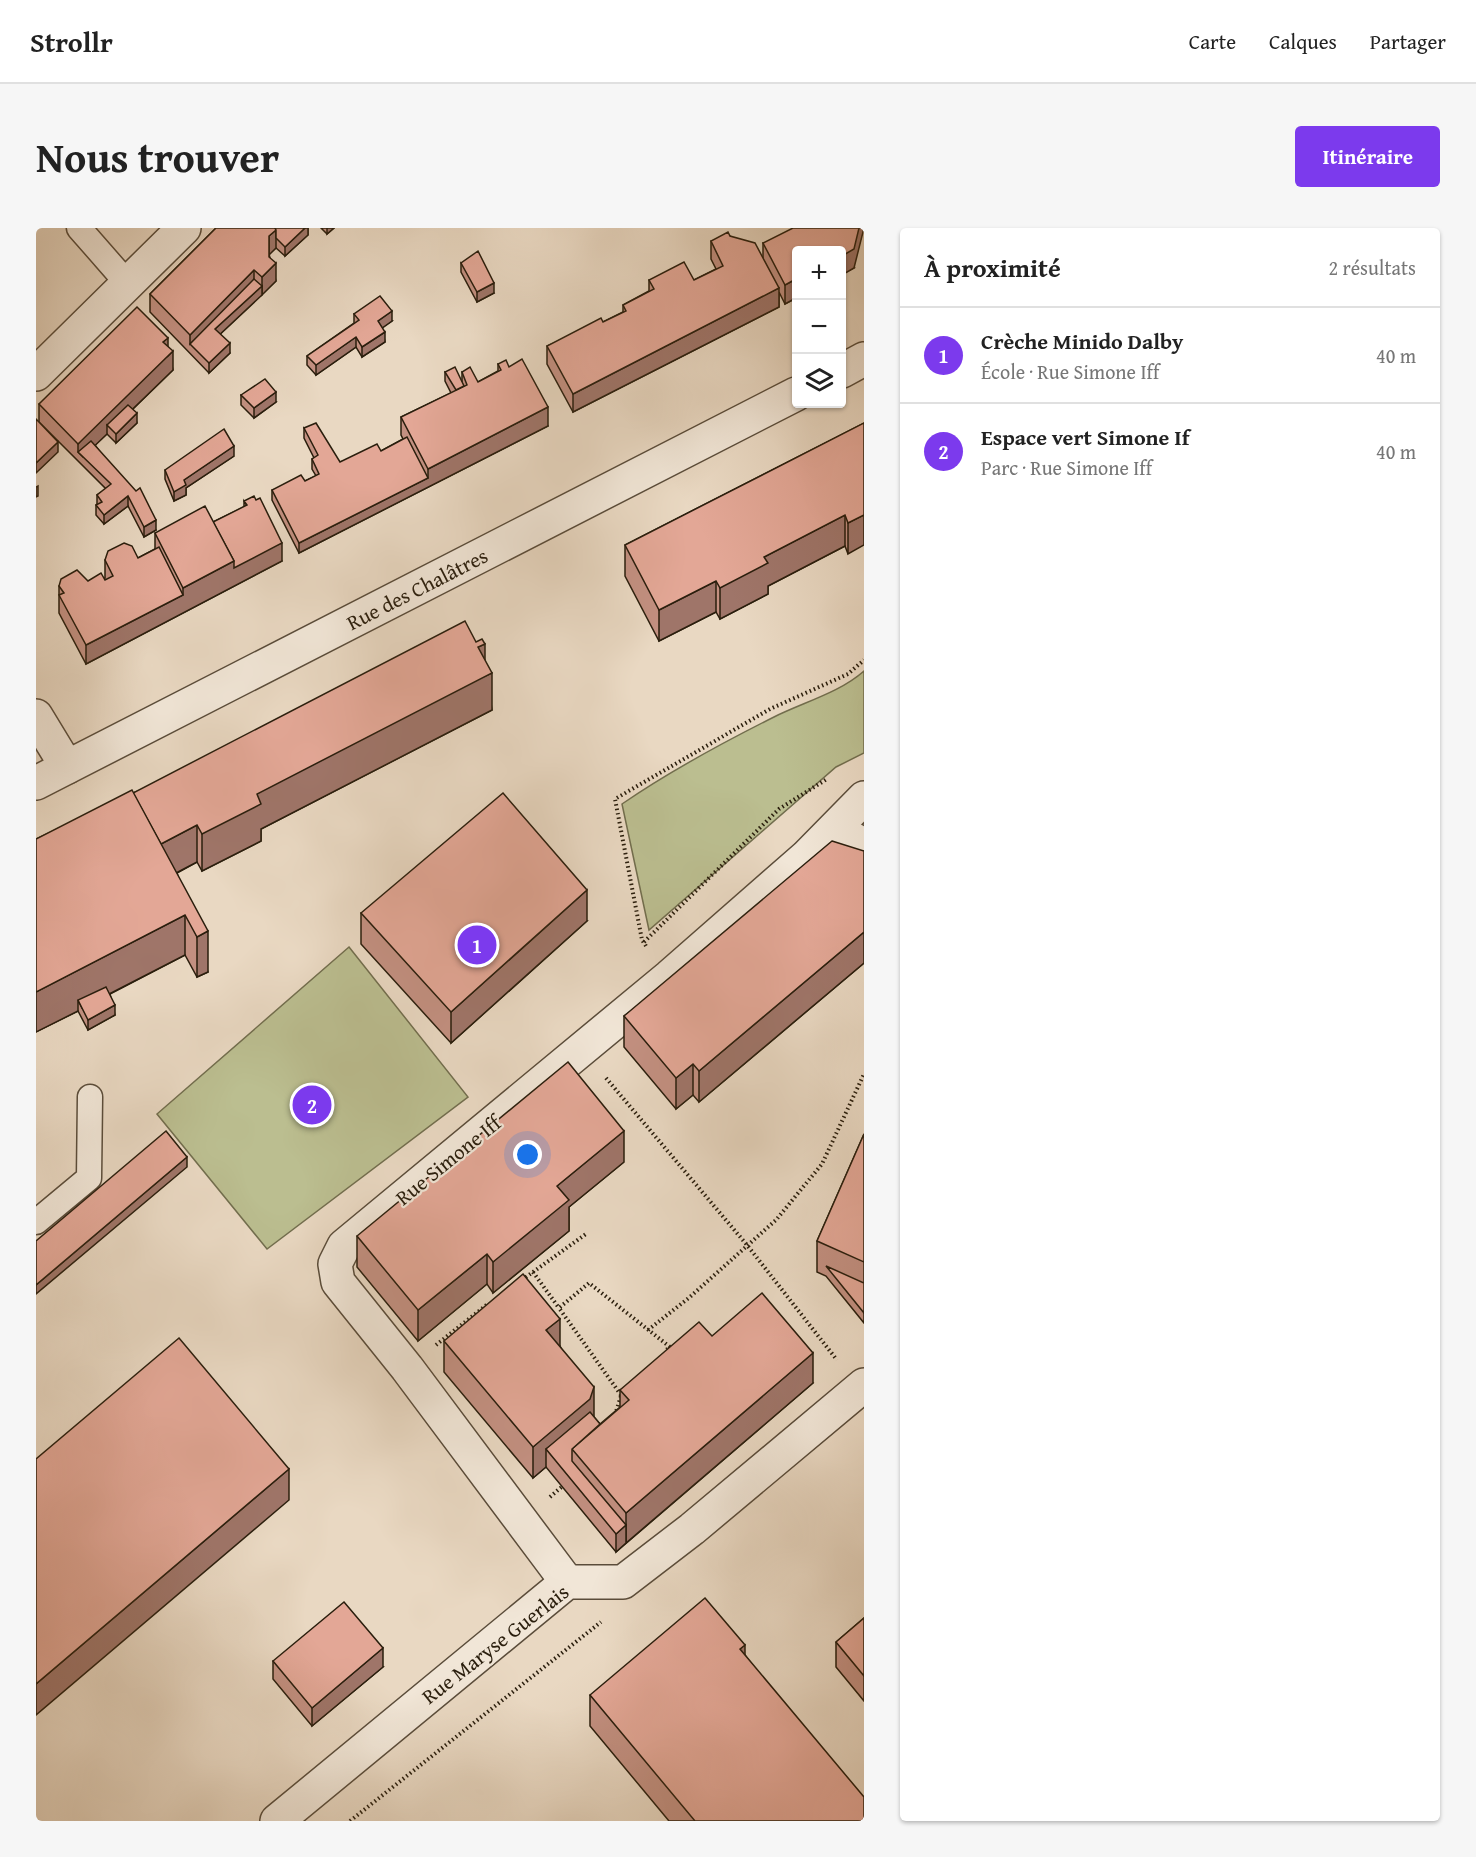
<!DOCTYPE html>
<html lang="fr">
<meta charset="utf-8">
<style>
:root{--surface:#fff;--page:#f6f6f6;--text:#222;--muted:#767676;--line:#e0e0e0;--accent:#7c3aed}
body{margin:0;font-family:"Gentium Book Plus",serif;background:var(--page);color:var(--text)}
.controls{position:absolute;right:18px;top:18px;display:grid;overflow:hidden;border-radius:6px;box-shadow:0 2px 4px #0004}
.controls button{width:54px;height:54px;display:grid;place-items:center;padding:0;border:0;border-bottom:2px solid var(--line);background:var(--surface);color:var(--text);font:30px sans-serif}
.you{position:absolute;left:492px;top:927px;width:21px;height:21px;margin:-15px;border:4px solid #fff;border-radius:50%;background:#1a73e8;box-shadow:0 0 0 9px #1a73e833}
.badge{display:grid;place-items:center;width:39px;height:39px;border-radius:50%;background:var(--accent);color:#fff;font-size:20px;font-weight:700}
.pin{position:absolute;translate:-50% -50%;border:3px solid #fff;box-shadow:0 2px 6px #0006}
.list{margin:0;padding:0;list-style:none}
h2{display:flex;justify-content:space-between;align-items:center;height:78px;margin:0;padding:0 24px;font-size:26px}
h2 small{font-size:20px;font-weight:400;color:var(--muted)}
.list li{display:grid;grid-template-columns:39px 1fr auto;gap:18px;align-items:center;box-sizing:border-box;height:96px;padding:0 24px;border-top:2px solid var(--line)}
.list b{display:block;font-size:22px;white-space:nowrap}
.list p{margin:0;font-size:20px;white-space:nowrap;color:var(--muted)}
.list em{font-size:20px;font-style:normal;color:var(--muted)}
.icon{flex:none;width:33px;height:33px;fill:none;stroke:currentColor;stroke-width:2;stroke-linecap:round;stroke-linejoin:round}
.map{position:relative;flex:none;width:828px;height:1593px;overflow:hidden;border-radius:6px}
header{display:flex;align-items:center;gap:36px;box-sizing:border-box;height:84px;padding:0 30px;background:var(--surface);border-bottom:2px solid var(--line)}
header strong{font-size:28px}
nav{display:flex;gap:33px;margin-inline-start:auto;font-size:21px}
.intro{display:flex;align-items:center;justify-content:space-between;box-sizing:border-box;height:144px;padding:0 36px}
h1{margin:0;font-size:42px}
.button{padding:15px 27px;border-radius:6px;background:var(--accent);color:#fff;font-size:21px;font-weight:700}
main{display:flex;gap:36px;padding:0 36px}
aside{flex:1;background:var(--surface);border-radius:6px;box-shadow:0 2px 4px #0004}
.map>svg:first-child{display:block}
.green{fill:#bbbe90;stroke:#726e4e;stroke-width:1.5}
.lines{fill:none;stroke-linecap:round;stroke-linejoin:round}
.service-casing{stroke:#5a4c3a;stroke-width:27}
.minor-casing{stroke:#5a4c3a;stroke-width:36}
.path{stroke:#2a1e0d;stroke-width:4;stroke-dasharray:1.5 3;stroke-linecap:butt}
.service{stroke:#f1e6d7;stroke-width:24}
.minor{stroke:#f1e6d7;stroke-width:33}
.wall{fill:#c39081;stroke:#2a1e0d;stroke-width:1.5}
.shaded-wall{fill:#9f7569;stroke:#2a1e0d;stroke-width:1.5}
.building{fill:#e3a796;stroke:#2a1e0d;stroke-width:1.5}
.labels{text-anchor:middle;dominant-baseline:central;stroke-width:4.5;stroke-linejoin:round;paint-order:stroke}
.street-label{font-size:21px;fill:#2a1e0d;stroke:#f1e6d7}
</style>
<header>
<strong>Strollr</strong>
<nav><a>Carte</a><a>Calques</a><a>Partager</a></nav>
</header>
<div class="intro"><h1>Nous trouver</h1><a class="button">Itinéraire</a></div>
<main>
<div class="map">
<svg width="828" height="1593" viewBox="0 0 828 1593">
<rect width="100%" height="100%" fill="#e9d8c2"/>
<filter id="stains"><feTurbulence type="fractalNoise" baseFrequency=".00333" numOctaves="4"/><feColorMatrix values="0 0 0 0 .2 0 0 0 0 .09 0 0 0 0 .02 0 0 0 .5 -.17"/></filter>
<radialGradient id="worn" r=".72"><stop offset=".6" stop-color="#630" stop-opacity="0"/><stop offset="1" stop-color="#630" stop-opacity=".3"/></radialGradient>
<g class="green">
<path d="M828 443V525L800 539 613 702 586 576C634 543 686 515 738 489 768 474 803 465 828 443Z"/>
<polygon points="313,719 432,869 231,1021 121,886"/>
</g>
<g class="lines">
<g class="service-casing">
<g id="service">
<polyline points="43,0 92,56"/>
<polyline points="0,994 53,950 54,869"/>
</g>
</g>
<g class="minor-casing">
<g id="minor">
<polyline points="806,143 828,131"/>
<polyline points="0,146 148,0"/>
<polyline points="0,488 31,539"/>
<polyline points="0,555 760,166"/>
<polyline points="799,601 828,617"/>
<polyline points="531,1354 371,1140 302,1054 299,1036 308,1018 633,749 770,629 828,570"/>
<polyline points="241,1593 531,1354 587,1354 656,1301 828,1157"/>
</g>
</g>
<g class="path">
<polyline points="608,714 743,581 791,551"/>
<polyline points="610,718 606,712 579,571 734,481 812,446 828,432"/>
<polyline points="570,850 711,1017 801,1132"/>
<polyline points="497,1044 523,1080"/>
<polyline points="486,1052 550,1006"/>
<polyline points="612,1102 654,1069 740,992 786,936 828,846"/>
<polyline points="400,1117 453,1075"/>
<polyline points="585,1167 523,1080 553,1055 634,1119 630,1122"/>
<polyline points="579,1187 585,1168"/>
<polyline points="514,1269 529,1256"/>
<polyline points="314,1593 565,1394"/>
</g>
<use href="#service" class="service"/>
<use href="#minor" class="minor"/>
</g>
<g class="wall">
<polygon points="180,0 272,0 272,7 249,28 240,20 233,26 240,53 184,106 194,125 173,145 114,84 114,66"/>
<polygon points="285,0 298,0 291,6"/>
<polygon points="694,8 727,32 727,15 818,40 749,76 743,64 743,79 537,184 511,136 511,118 567,94 587,84 587,77 613,63 613,52 658,52 680,41 675,31 675,13"/>
<polygon points="425,35 458,65 441,74 425,44"/>
<polygon points="318,86 356,93 346,99 349,114 326,129 320,119 280,147 271,137 271,128 318,95"/>
<polygon points="132,119 137,142 97,181 101,195 80,215 71,206 59,217 120,302 108,309 92,278 68,296 60,287 60,277 61,276 61,267 70,261 3,194 3,176"/>
<polygon points="462,136 473,139 512,198 263,325 236,272 236,262 269,253 280,248 276,241 276,231 278,230 268,210 268,200 304,234 345,223 367,211 365,207 365,189 415,165 409,153 409,144 426,154 426,144 442,154 462,143"/>
<polygon points="205,167 240,174 218,190 205,177"/>
<polygon points="828,195 812,326 809,318 732,358 732,366 684,391 680,384 623,413 589,348 589,317"/>
<polygon points="198,228 150,260 150,267 138,273 129,251 129,242"/>
<polygon points="208,273 246,333 50,436 23,385 23,358 69,350 69,332 102,330 119,321 119,305 177,294 208,279"/>
<polygon points="449,433 456,482 225,601 225,613 166,643 161,634 141,645 172,744 161,749 149,727 74,766 79,787 52,802 42,783 0,804 0,611 97,565"/>
<polygon points="828,623 828,735 663,874 657,867 640,881 588,819 588,788"/>
<polygon points="325,685 551,693 415,815 325,716"/>
<polygon points="828,906 828,1095 790,1048 781,1044 781,1013"/>
<polygon points="588,934 533,979 533,1003 457,1065 451,1056 382,1113 321,1039 321,1008"/>
<polygon points="676,1108 777,1155 580,1324 510,1239 497,1250 408,1144 408,1113 524,1118 558,1189 564,1196 584,1179 584,1162"/>
<polygon points="828,1390 828,1473 800,1439 800,1414"/>
<polygon points="709,1427 828,1593 633,1593 554,1498 554,1467"/>
<polygon points="237,1433 347,1439 276,1498 237,1451"/>
</g>
<g class="shaded-wall">
<polygon points="269,0 272,0 272,7 249,28 249,19"/>
<polygon points="291,0 298,0 291,6"/>
<polygon points="823,0 828,0 818,40 806,47 806,28"/>
<polygon points="240,2 240,20 233,27 233,8"/>
<polygon points="240,35 240,53 226,67 226,49"/>
<polygon points="218,42 218,60 154,116 154,107"/>
<polygon points="760,51 760,70 749,76 749,57"/>
<polygon points="458,55 458,65 441,74 441,64"/>
<polygon points="226,58 226,67 179,111 179,101"/>
<polygon points="743,60 743,79 537,184 537,166"/>
<polygon points="356,83 356,93 342,103 342,93"/>
<polygon points="349,104 349,114 326,129 326,119"/>
<polygon points="320,109 320,119 280,147 280,137"/>
<polygon points="132,110 132,128 137,123 137,142 76,201 71,197 71,206 47,229 42,224 42,216 127,114"/>
<polygon points="194,115 194,125 173,145 173,135"/>
<polygon points="240,164 240,174 218,190 218,180"/>
<polygon points="512,179 512,198 263,325 263,315 392,250 392,241"/>
<polygon points="101,185 101,195 80,215 80,206"/>
<polygon points="22,214 22,224 0,245 0,235"/>
<polygon points="198,218 198,228 150,260 150,267 138,273 138,264 148,252"/>
<polygon points="2,258 2,268 0,269 0,259"/>
<polygon points="92,268 92,278 68,296 68,287"/>
<polygon points="809,287 809,318 732,358 732,366 684,391 684,360 728,329"/>
<polygon points="828,287 828,317 812,326 812,295"/>
<polygon points="120,292 120,302 108,309 108,299"/>
<polygon points="246,315 246,333 50,436 50,417 147,367 147,360 198,333"/>
<polygon points="680,353 680,384 623,413 623,382"/>
<polygon points="449,416 449,448 456,445 456,482 225,601 225,613 166,643 166,606 221,566 442,419"/>
<polygon points="161,597 161,634 123,654 123,617"/>
<polygon points="551,662 551,693 415,815 415,784"/>
<polygon points="149,687 149,727 46,780 42,772 42,783 0,804 0,764"/>
<polygon points="172,703 172,744 161,749 161,709"/>
<polygon points="828,704 828,735 663,874 663,843"/>
<polygon points="79,777 79,787 52,802 52,792"/>
<polygon points="657,836 657,867 640,881 640,850"/>
<polygon points="588,903 588,934 533,979 533,1003 457,1065 457,1034 521,958"/>
<polygon points="151,929 151,939 0,1066 0,1057"/>
<polygon points="451,1026 451,1056 382,1113 382,1082"/>
<polygon points="524,1091 524,1121 510,1102"/>
<polygon points="777,1125 777,1155 590,1315 590,1285"/>
<polygon points="558,1159 558,1190 510,1221 510,1239 497,1250 497,1219"/>
<polygon points="253,1241 253,1272 0,1487 0,1456"/>
<polygon points="590,1297 590,1315 580,1324 580,1306"/>
<polygon points="709,1417 709,1448 704,1421"/>
<polygon points="347,1420 347,1439 276,1498 276,1480"/>
</g>
<g class="building">
<polygon points="180,0 239,0 240,2 233,8 233,29 240,35 226,49 218,42 154,107 114,66"/>
<polygon points="239,0 269,0 249,19 240,10 240,2"/>
<polygon points="757,0 823,0 818,21 806,28 806,22 760,22 760,51 749,57 727,15"/>
<polygon points="692,4 694,8 719,15 743,60 537,166 511,118 565,90 567,94 590,83 587,77 618,61 613,52 648,34 658,52 687,38 675,13"/>
<polygon points="442,23 458,55 441,64 425,35"/>
<polygon points="218,51 226,58 179,101 194,115 173,135 154,116"/>
<polygon points="344,68 356,83 342,93 349,104 326,119 320,109 280,137 271,128 323,92 318,86"/>
<polygon points="101,79 132,110 127,114 137,123 42,216 3,176"/>
<polygon points="486,131 512,179 392,241 365,189 431,157 426,144 434,139 442,154 465,142 462,136 470,132 473,139"/>
<polygon points="419,139 428,158 420,162 409,144"/>
<polygon points="229,151 240,164 218,180 205,167"/>
<polygon points="92,177 101,185 80,206 71,197"/>
<polygon points="0,191 22,214 0,235"/>
<polygon points="280,195 304,234 341,216 345,223 371,209 392,250 263,315 236,262 265,247 269,253 283,246 276,231 282,227 268,200"/>
<polygon points="828,195 828,287 812,295 809,287 728,329 732,335 684,360 680,353 623,382 589,317"/>
<polygon points="188,201 198,218 148,252 150,257 138,264 129,242"/>
<polygon points="55,213 100,263 104,260 120,292 108,299 92,268 68,287 60,277 66,274 61,267 75,256 42,224"/>
<polygon points="218,268 220,272 224,270 246,315 198,340 198,333 177,294 211,277 208,273"/>
<polygon points="169,278 198,333 147,360 119,305"/>
<polygon points="88,315 96,318 102,330 123,319 147,367 50,417 23,367 28,365 23,358 25,351 41,342 52,353 65,345 69,352 77,348 69,332 72,323"/>
<polygon points="429,393 440,414 446,411 449,416 442,419 456,445 221,566 225,576 166,606 161,597 125,616 97,565"/>
<polygon points="96,562 172,703 161,709 149,687 0,764 0,611"/>
<polygon points="467,565 551,662 415,784 325,685"/>
<polygon points="796,613 828,623 828,704 663,843 657,836 640,850 588,788"/>
<polygon points="70,759 79,777 52,792 42,772"/>
<polygon points="532,834 588,903 521,958 533,972 457,1034 451,1026 382,1082 321,1008"/>
<polygon points="130,903 151,929 0,1057 0,1013"/>
<polygon points="828,906 828,1034 781,1013"/>
<polygon points="790,1038 828,1055 828,1085"/>
<polygon points="487,1046 524,1091 510,1102 558,1159 554,1171 497,1219 408,1113"/>
<polygon points="726,1065 777,1125 590,1285 536,1221 593,1172 584,1162 663,1094 676,1108"/>
<polygon points="143,1110 253,1241 0,1456 0,1231"/>
<polygon points="554,1184 564,1196 536,1221 536,1233 590,1297 580,1306 510,1221"/>
<polygon points="669,1370 709,1417 704,1421 828,1569 828,1593 659,1593 554,1467"/>
<polygon points="308,1374 347,1420 276,1480 237,1433"/>
<polygon points="828,1390 828,1448 800,1414"/>
</g>
<g class="labels">
<g class="street-label">
<text transform="translate(381 361) rotate(-27)">Rue des Chalâtres</text>
<text transform="translate(412 932) rotate(-39)">Rue Simone Iff</text>
<text transform="translate(459 1416) rotate(-38)">Rue Maryse Guerlais</text>
</g>
</g>
<rect width="100%" height="100%" filter="url(#stains)"/>
<rect width="100%" height="100%" fill="url(#worn)"/>
</svg>
<div class="controls">
<button>+</button>
<button>−</button>
<button><svg class="icon" aria-label="layers" viewBox="0 0 24 24"><path d="M12 4l9 5-9 5-9-5zM3 14l9 5 9-5"/></svg></button>
</div>
<div class="you"></div>
<div class="pin badge" style="left:441px;top:717px">1</div>
<div class="pin badge" style="left:276px;top:877px">2</div>
</div>
<aside>
<h2>À proximité<small>2 résultats</small></h2>
<ul class="list">
<li><span class="badge">1</span><div><b>Crèche Minido Dalby</b><p>École · Rue Simone Iff</p></div><em>40 m</em></li>
<li><span class="badge">2</span><div><b>Espace vert Simone If</b><p>Parc · Rue Simone Iff</p></div><em>40 m</em></li>
</ul>
</aside>
</main>
